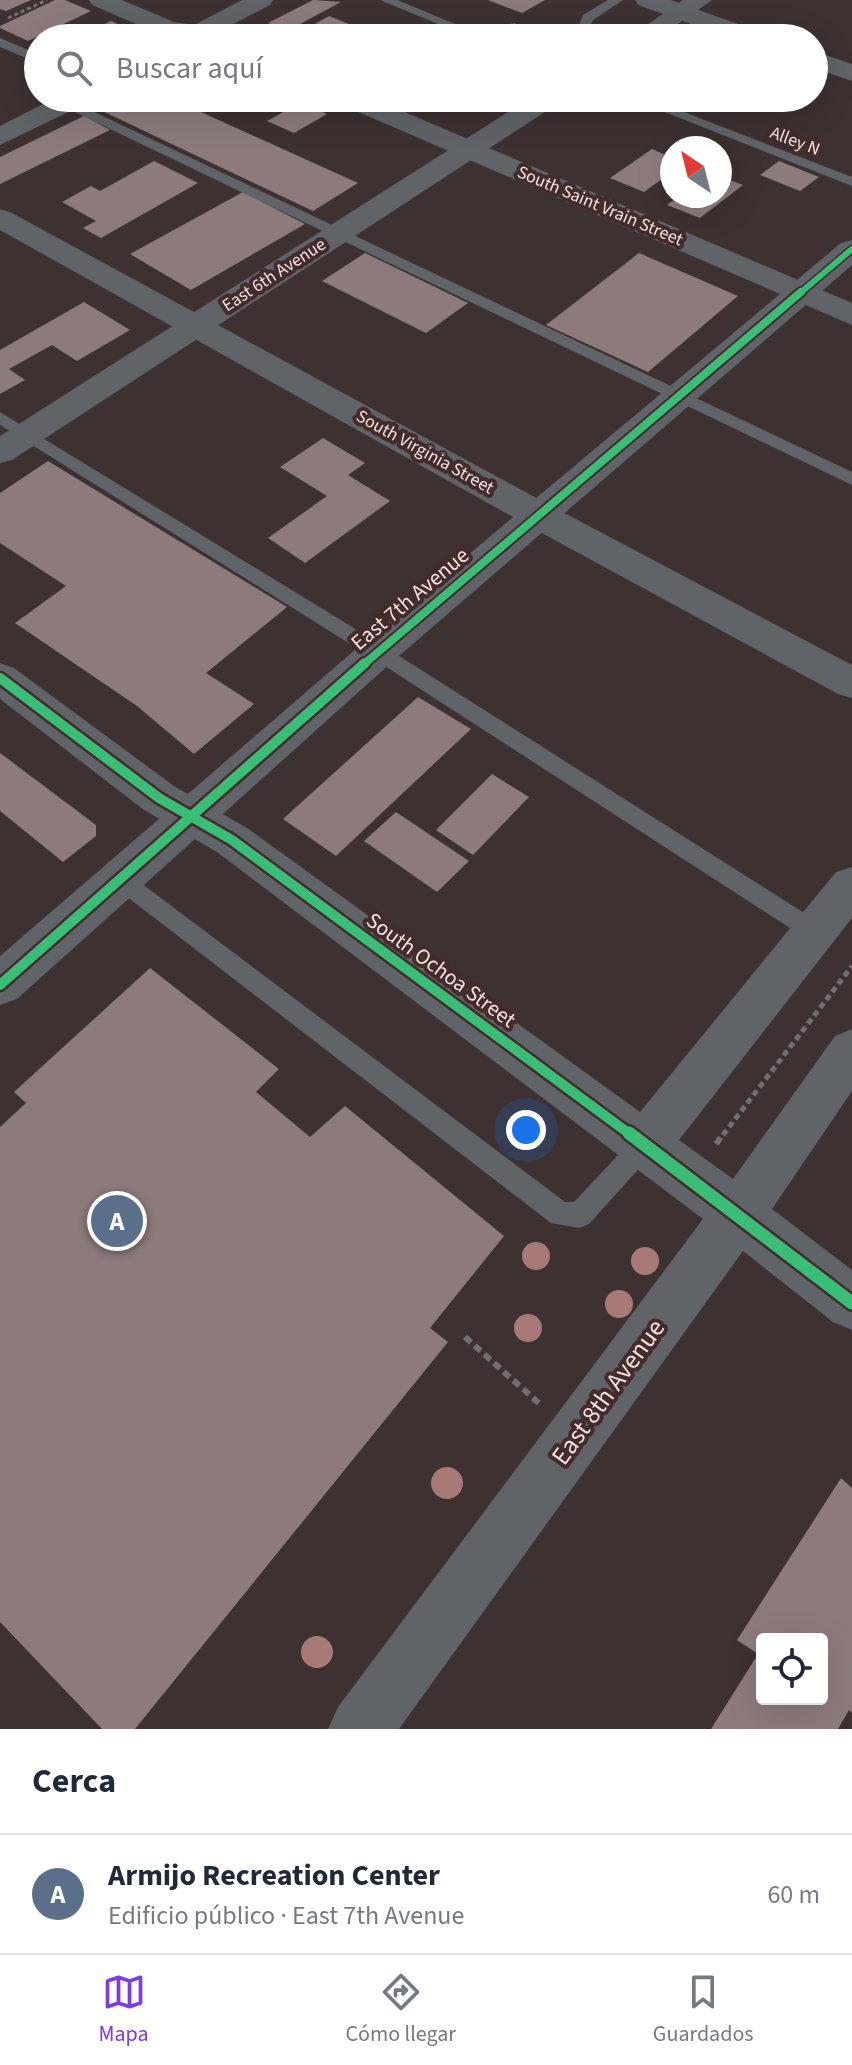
<!DOCTYPE html>
<html lang="es">
<meta charset="utf-8">
<style>
:root{--surface:#fff;--page:#f2f2f3;--text:#1f2937;--muted:#747a83;--line:#e0e1e3;--accent:#7c3aed}
body{margin:0;font-family:"Source Sans 3",sans-serif;background:var(--page);color:var(--text)}
.controls{position:absolute;right:24px;bottom:24px;display:grid;overflow:hidden;border-radius:8px;box-shadow:0 8px 32px #0002}
.controls button{width:72px;height:72px;display:grid;place-items:center;padding:0;border:0;border-bottom:2px solid var(--line);background:var(--surface);color:var(--text);font:40px sans-serif}
.compass{position:absolute;left:660px;top:136px;width:72px;height:72px;border-radius:50%;background:var(--surface);box-shadow:0 8px 32px #0002;rotate:325deg}
.you{position:absolute;left:526px;top:1130px;width:28px;height:28px;margin:-20px;border:6px solid #fff;border-radius:50%;background:#1a73e8;box-shadow:0 0 0 12px #1a73e833}
.badge{display:grid;place-items:center;width:52px;height:52px;border-radius:50%;background:var(--accent);color:#fff;font-size:26px;font-weight:700}
.pin{position:absolute;translate:-50% -50%;border:4px solid #fff;box-shadow:0 2px 8px #0006}
.list{margin:0;padding:0;list-style:none}
h2{display:flex;justify-content:space-between;align-items:center;height:104px;margin:0;padding:0 32px;font-size:34px}
h2 small{font-size:26px;font-weight:400;color:var(--muted)}
.list li{display:grid;grid-template-columns:52px 1fr auto;gap:24px;align-items:center;box-sizing:border-box;height:120px;padding:0 32px;border-top:2px solid var(--line)}
.list b{display:block;font-size:30px;white-space:nowrap}
.list p{margin:0;font-size:26px;white-space:nowrap;color:var(--muted)}
.list em{font-size:26px;font-style:normal;color:var(--muted)}
.icon{flex:none;width:44px;height:44px;fill:none;stroke:currentColor;stroke-width:2;stroke-linecap:round;stroke-linejoin:round}
.map{position:relative;flex:none;width:852px;height:1729px;overflow:hidden}
.search{position:absolute;background:var(--surface);box-shadow:0 8px 32px #0002;left:24px;right:24px;top:24px;height:88px;display:flex;align-items:center;gap:20px;box-sizing:border-box;padding:0 28px;border-radius:44px;color:var(--muted);font-size:30px}
.sheet{height:224px;background:var(--surface)}
nav{display:flex;justify-content:space-around;align-items:center;box-sizing:border-box;height:112px;border-top:2px solid var(--line);background:var(--surface);font-size:22px;color:var(--muted)}
nav a{display:grid;justify-items:center;gap:4px}
nav .on{color:var(--accent)}
.map>svg:first-child{display:block}
.building{fill:#8c7b7a;fill-rule:evenodd}
.lines{fill:none;stroke-linecap:round;stroke-linejoin:round}
.path-far2{stroke:#706f72;stroke-width:3;stroke-dasharray:4 3;stroke-linecap:butt}
.path-far1{stroke:#706f72;stroke-width:5;stroke-dasharray:6 4;stroke-linecap:butt}
.path{stroke:#706f72;stroke-width:6;stroke-dasharray:8 5;stroke-linecap:butt}
.service{fill:#606368;fill-rule:evenodd}
.minor{fill:#606368;fill-rule:evenodd}
.tertiary{fill:#606368;fill-rule:evenodd}
.cycleway-far3-casing{stroke:#432c2b;stroke-width:9}
.cycleway-far2-casing{stroke:#432c2b;stroke-width:12}
.cycleway-far1-casing{stroke:#432c2b;stroke-width:15}
.cycleway-casing{stroke:#432c2b;stroke-width:18}
.cycleway-far3{stroke:#3abd76;stroke-width:6}
.cycleway-far2{stroke:#3abd76;stroke-width:8}
.cycleway-far1{stroke:#3abd76;stroke-width:10}
.cycleway{stroke:#3abd76;stroke-width:13}
.tree{fill:#a77a78}
.labels{text-anchor:middle;dominant-baseline:central;stroke-width:8;stroke-linejoin:round;paint-order:stroke}
.far-street-label{font-size:18px;fill:#f0e1e0;stroke:#432c2b}
.street-label{font-size:22px;fill:#f0e1e0;stroke:#432c2b}
.near-street-label{font-size:26px;fill:#f0e1e0;stroke:#432c2b}
</style>
<div class="map">
<svg width="852" height="1729" viewBox="0 0 852 1729">
<rect width="100%" height="100%" fill="#3d3131"/>
<g class="building">
<polygon points="0,0 31,0 6,11 0,9"/>
<polygon points="55,0 65,0 91,11 28,41 0,28 0,26"/>
<polygon points="313,0 341,2 287,31 268,23"/>
<polygon points="488,0 545,0 522,13"/>
<polygon points="329,16 354,26 333,38 290,38"/>
<polygon points="111,21 144,35 137,38 76,38"/>
<polygon points="120,98 170,98 358,183 313,211 98,109"/>
<polygon points="300,103 327,114 294,133 267,121"/>
<polygon points="84,116 110,130 0,184 0,157"/>
<polygon points="652,149 672,158 672,172 644,192 610,178"/>
<polygon points="154,161 198,183 101,238 83,228 96,221 62,202 91,186 100,191"/>
<polygon points="779,161 819,177 800,191 760,175"/>
<polygon points="720,176 743,185 700,218 667,205 679,196 720,196"/>
<polygon points="243,192 305,224 191,290 130,254"/>
<polygon points="365,253 468,303 426,333 322,281"/>
<polygon points="639,253 738,296 648,372 546,325"/>
<polygon points="84,302 130,330 77,361 52,345 9,369 25,380 0,394 0,350"/>
<polygon points="323,438 365,463 348,475 390,501 305,563 268,538 327,496 280,467"/>
<polygon points="48,461 287,607 206,673 254,704 194,754 137,706 15,623 66,586 0,543 0,493"/>
<polygon points="418,697 471,729 336,856 283,819"/>
<polygon points="0,753 96,825 96,836 63,862 0,811"/>
<polygon points="492,774 529,797 473,855 436,830"/>
<polygon points="396,812 469,861 437,892 364,841"/>
<polygon points="150,968 279,1069 256,1092 310,1137 345,1106 504,1236 430,1328 448,1342 135,1729 102,1729 0,1622 0,1127 26,1103 14,1092"/>
<path d="M841 1478 852 1488V1713L849 1710 838 1729H711L758 1654 737 1640ZM762 1639H822V1699H762Z"/>
</g>
<g class="lines">
<polyline class="path-far2" points="8,18 47,0"/>
<polyline class="path-far1" points="723,1135 852,966"/>
<g class="path">
<polyline points="716,1144 724,1133"/>
<polyline points="465,1337 541,1405"/>
</g>
<g class="service">
<polygon points="380,0 397,0 489,38 472,38"/>
<polygon points="608,0 623,0 593,20 586,36 578,36 576,33 583,15"/>
<polygon points="514,23 545,35 546,38 529,38 510,30 510,24"/>
<polygon points="0,38 38,54 38,63 0,47"/>
<polygon points="629,98 648,98 852,177 852,186"/>
<polygon points="67,99 852,472 852,485 62,106 60,103"/>
<polygon points="0,412 385,647 823,925 826,932 823,939 815,942 807,939 371,657 0,425"/>
<polygon points="121,871 129,874 565,1202 574,1202 635,1137 644,1133 653,1137 657,1145 653,1153 589,1224 580,1228 551,1223 113,886 110,880 113,874"/>
</g>
<g class="minor">
<polygon points="89,0 122,0 174,22 194,25 242,0 273,0 270,5 218,32 222,38 175,38 159,34 92,5"/>
<polygon points="635,0 671,0 763,33 767,38 730,38 638,5"/>
<polygon points="814,51 852,64 852,81 814,68"/>
<polygon points="55,98 89,98 85,104 0,145 0,126"/>
<polygon points="336,98 372,98 852,303 852,325 340,104"/>
<polygon points="0,209 10,212 553,507 852,665 852,698 838,694 527,525 0,230"/>
<polygon points="0,663 14,668 174,786 247,828 640,1112 836,872 852,867 852,918 679,1140 733,1179 835,1036 852,1029 852,1091 772,1209 852,1270 852,1330 833,1322 743,1251 399,1729 328,1729 338,1707 703,1219 217,852 144,810 0,699"/>
</g>
<g class="tertiary">
<polygon points="683,0 712,0 658,38 628,38"/>
<polygon points="530,98 561,98 557,104 12,460 0,463 0,436"/>
<polygon points="852,240 852,265 392,662 17,999 0,1005 0,956 364,642 841,243"/>
</g>
<g class="cycleway-far3-casing">
<polyline id="cycleway-far3" points="799,294 852,249"/>
</g>
<g class="cycleway-far2-casing">
<polyline id="cycleway-far2" points="363,665 801,292"/>
</g>
<g class="cycleway-far1-casing">
<g id="cycleway-far1">
<polyline points="0,678 159,798 232,840 631,1135"/>
<polyline points="0,985 365,663"/>
</g>
</g>
<g class="cycleway-casing">
<polyline id="cycleway" points="629,1133 852,1303"/>
</g>
<use href="#cycleway-far3" class="cycleway-far3"/>
<use href="#cycleway-far2" class="cycleway-far2"/>
<use href="#cycleway-far1" class="cycleway-far1"/>
<use href="#cycleway" class="cycleway"/>
</g>
<g class="tree">
<circle cx="536" cy="1256" r="14"/>
<circle cx="645" cy="1261" r="14"/>
<circle cx="619" cy="1304" r="14"/>
<circle cx="528" cy="1328" r="14"/>
<circle cx="447" cy="1483" r="16"/>
<circle cx="317" cy="1652" r="16"/>
</g>
<g class="labels">
<g class="far-street-label">
<text transform="translate(795 141) rotate(21)">Alley N</text>
<text transform="translate(600 206) rotate(23)">South Saint Vrain Street</text>
<text transform="translate(274 275) rotate(-33)">East 6th Avenue</text>
<text transform="translate(425 452) rotate(29)">South Virginia Street</text>
</g>
<g class="street-label">
<text transform="translate(410 599) rotate(-40)">East 7th Avenue</text>
<text transform="translate(441 970) rotate(36)">South Ochoa Street</text>
</g>
<g class="near-street-label">
<text transform="translate(608 1392) rotate(-54)">East 8th Avenue</text>
</g>
</g>
</svg>
<div class="controls">
<button><svg class="icon" aria-label="locate" viewBox="0 0 24 24"><circle cx="12" cy="12" r="6"/><path d="M12 2v4M12 18v4M2 12h4M18 12h4"/></svg></button>
</div>
<svg class="compass" viewBox="-18 -18 36 36"><path d="M0-13l5 13h-10z" fill="#e53935"/><path d="M0 13l5-13h-10z" fill="#747a83"/></svg>
<div class="you"></div>
<div class="pin badge" style="left:117px;top:1221px;background:#5c6f8a">A</div>
<div class="search"><svg class="icon" aria-label="search" viewBox="0 0 24 24"><circle cx="10" cy="10" r="6"/><path d="M15 15l6 6"/></svg>Buscar aquí</div>
</div>
<section class="sheet">
<h2>Cerca<small></small></h2>
<ul class="list">
<li><span class="badge" style="background:#5c6f8a">A</span><div><b>Armijo Recreation Center</b><p>Edificio público · East 7th Avenue</p></div><em>60 m</em></li>
</ul>
</section>
<nav>
<a class="on"><svg class="icon" aria-label="map" viewBox="0 0 24 24"><path d="M3 6l6-2 6 2 6-2v14l-6 2-6-2-6 2zM9 4v14M15 6v14"/></svg>Mapa</a>
<a><svg class="icon" aria-label="directions" viewBox="0 0 24 24"><path d="M12 3l9 9-9 9-9-9zM9 14v-3h6M13 9l2 2-2 2"/></svg>Cómo llegar</a>
<a><svg class="icon" aria-label="saved" viewBox="0 0 24 24"><path d="M7 4h10v16l-5-4-5 4z"/></svg>Guardados</a>
</nav>
